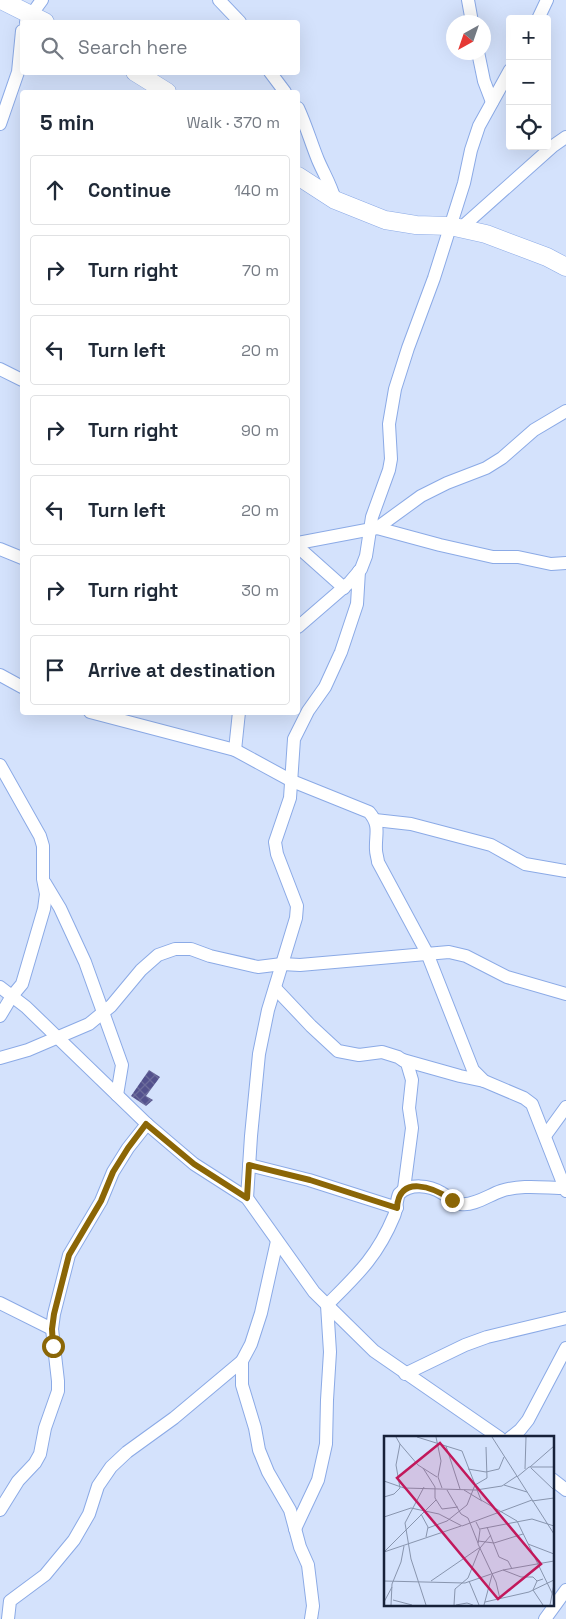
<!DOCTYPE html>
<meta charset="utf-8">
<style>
:root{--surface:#fff;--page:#f2f2f3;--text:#1f2937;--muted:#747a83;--line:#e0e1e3}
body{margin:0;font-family:"Space Grotesk",sans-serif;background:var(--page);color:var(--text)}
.controls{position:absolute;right:15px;top:15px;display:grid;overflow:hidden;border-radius:5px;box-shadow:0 5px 20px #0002}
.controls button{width:45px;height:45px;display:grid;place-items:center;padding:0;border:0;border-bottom:1px solid var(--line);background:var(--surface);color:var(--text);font:25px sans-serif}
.compass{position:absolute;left:446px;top:15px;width:45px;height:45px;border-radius:50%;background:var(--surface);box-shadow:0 5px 20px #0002;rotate:220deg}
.stop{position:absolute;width:15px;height:15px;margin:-11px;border:4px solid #8b6606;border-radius:50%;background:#fff}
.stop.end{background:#8b6606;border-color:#fff;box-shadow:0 1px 5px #0008}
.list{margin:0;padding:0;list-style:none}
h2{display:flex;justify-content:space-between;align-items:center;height:65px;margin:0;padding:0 20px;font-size:21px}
h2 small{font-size:16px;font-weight:400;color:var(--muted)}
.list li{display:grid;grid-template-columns:32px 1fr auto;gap:15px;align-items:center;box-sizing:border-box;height:70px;margin:0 10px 10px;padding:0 10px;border:1px solid var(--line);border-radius:5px}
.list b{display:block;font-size:19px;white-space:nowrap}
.list em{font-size:16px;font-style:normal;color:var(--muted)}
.icon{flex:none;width:28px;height:28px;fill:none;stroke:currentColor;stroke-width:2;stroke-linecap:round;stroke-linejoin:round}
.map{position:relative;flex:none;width:566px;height:1619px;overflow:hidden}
.search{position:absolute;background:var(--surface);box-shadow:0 5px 20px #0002;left:20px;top:20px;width:280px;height:55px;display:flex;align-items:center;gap:12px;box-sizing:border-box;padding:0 18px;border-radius:5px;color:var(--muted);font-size:19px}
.panel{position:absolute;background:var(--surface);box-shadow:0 5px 20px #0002;left:20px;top:90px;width:280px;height:625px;border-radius:5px}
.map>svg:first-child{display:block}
.building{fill:url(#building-cross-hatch)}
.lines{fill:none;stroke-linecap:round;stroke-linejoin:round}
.street-casing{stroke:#8baae6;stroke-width:14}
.secondary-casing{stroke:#8baae6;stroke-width:19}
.street{stroke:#fff;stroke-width:12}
.secondary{stroke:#fff;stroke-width:18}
.route{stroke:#8b6606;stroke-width:6}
.inset-road{fill:none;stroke:#8895ae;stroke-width:1}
.view{fill:#c2185b;fill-opacity:0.15;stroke:#c2185b;stroke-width:2.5}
.inset-edge{fill:none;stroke:#162139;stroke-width:2.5}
</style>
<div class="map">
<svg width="566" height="1619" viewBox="0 0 566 1619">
<defs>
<pattern id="building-cross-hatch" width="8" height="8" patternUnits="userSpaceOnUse" patternTransform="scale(1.25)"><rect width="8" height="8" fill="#53518d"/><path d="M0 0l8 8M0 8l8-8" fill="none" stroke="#6c6c9b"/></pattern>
</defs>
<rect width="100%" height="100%" fill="#d4e2fc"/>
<polygon class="building" points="149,1070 160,1077 146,1096 153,1100 146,1106 131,1096"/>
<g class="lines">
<g class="street-casing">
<g id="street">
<polyline points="219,0 240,22"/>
<polyline points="468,0 472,22"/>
<polyline points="538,19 547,0"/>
<polyline points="26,22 42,0"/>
<polyline points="478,52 484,81 492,102"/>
<polyline points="270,72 285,92"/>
<path d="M298 108C306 125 311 143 318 160 324 174 331 185 335 200"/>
<polyline points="0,124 18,72 22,31"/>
<polyline points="461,228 553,146 566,137"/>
<polyline points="0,369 22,380"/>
<polyline points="377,528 440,545 493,557 518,557 551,564 566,563"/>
<polyline points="298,543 377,528 421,496 447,483 486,468 502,458 534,430 566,411"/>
<polyline points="298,547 344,588"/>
<polyline points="0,549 22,558"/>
<polyline points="298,627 350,582 361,569 366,556 372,517 389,470 391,459 389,424 395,389 408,348 434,278 464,183 471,150 479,126 510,70"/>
<polyline points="0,675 22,687"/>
<path d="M90 712 235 750 292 781 369 812C381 826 375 834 376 850 376 854 378 859 378 862L427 953 473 1070 484 1081 524 1098 532 1104 566 1191"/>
<polyline points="235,750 239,712"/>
<polyline points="0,765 40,836 43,846 43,879 46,894 44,909 22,984 12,996 0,1016"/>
<polyline points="375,820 411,824 491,845 525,864 566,871"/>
<polyline points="45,883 60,908 85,962 122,1065 117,1095"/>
<polyline points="0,987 26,1007 147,1124 194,1164 247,1198 314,1292 374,1351 500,1438"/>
<polyline points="275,988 311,1026 338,1051 359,1055 382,1052 398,1057 407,1063 412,1080 409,1108 412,1128 404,1189"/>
<polyline points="0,1058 28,1050 89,1024 111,1006 141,970 158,955 175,949 191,949 210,956 258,967 282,964 300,965 449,952 466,956 507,977 566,994"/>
<polyline points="403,1060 460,1076 484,1081"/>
<polyline points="545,1136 566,1107"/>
<polyline points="249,1165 309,1180 397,1208"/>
<polyline points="247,1198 251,1136 259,1054 268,1010 296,918 297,906 277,854 275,842 290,798 294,739 308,711 325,687 341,652 357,604 359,571"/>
<polyline points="0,1303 52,1329"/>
<polyline points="242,1361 242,1385 255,1428 259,1450 268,1472 290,1510 300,1547 308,1565 313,1606 311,1619"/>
<polyline points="405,1374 465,1345 487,1337 566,1318"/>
<polyline points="510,1438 520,1430 528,1420 566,1348"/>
<polyline points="552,1479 566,1490"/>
<polyline points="0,1510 18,1481 35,1463 40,1454 45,1428 58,1391 58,1381 52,1329 54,1314 69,1255 101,1201 113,1172 128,1148 147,1124"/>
<path d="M295 1529 318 1480 326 1444 327 1400 330 1352 327 1305C357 1275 377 1257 394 1216 397 1209 396 1201 399 1194 410 1183 429 1185 442 1193 448 1196 454 1203 461 1204 474 1206 489 1195 501 1191 522 1184 545 1188 566 1188"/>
<polyline points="8,1619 10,1601 45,1575 74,1540 89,1514 98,1486 111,1467 127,1452 174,1418 242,1361 251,1344 261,1313 277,1241"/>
<polyline points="545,1619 566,1590"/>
</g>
</g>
<g class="secondary-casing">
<g id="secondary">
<polyline points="1,0 45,22"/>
<polyline points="135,72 167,92"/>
<polyline points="298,176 335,200 385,220 416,225 450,226 486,234 547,257 566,267"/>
</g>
</g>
<use href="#street" class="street"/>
<use href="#secondary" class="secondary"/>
</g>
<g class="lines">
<path class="route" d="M53 1346 52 1329 54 1314 69 1255 101 1201 113 1172 128 1148 146 1124 194 1164 247 1198 249 1165 310 1180 397 1208C399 1174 433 1187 452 1200"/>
</g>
<g transform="translate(384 1436)">
<rect width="170" height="170" fill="#d4e2fc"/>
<path class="inset-road" d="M33 1 78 15 97 64 133 85 170 161M52 1 57 25 54 41 58 52M108 1 170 98M16 8 34 29 53 41M62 10 76 53M146 31 170 10M39 32 51 51V62L58 73 74 71M147 32 170 54M84 33 102 36 115 33 120 21M141 33 142 1M133 41 145 31H170M0 45 20 52 92 54 118 50 133 40M120 49 143 56M40 51 21 87 27 123 42 169M63 54 77 78 84 82 94 107M80 54 98 65M0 61 10 58 16 52 12 29 16 8 12 1M148 65 170 62M37 78 44 91 42 101M0 81 27 72 55 78 78 90 148 64M92 86 96 94 94 108 112 146 116 163M103 91 115 121 124 125 128 133M44 92 63 85 83 69 91 49 103 42 102 11M96 93 148 83 170 90M94 105 110 107 139 98M144 108 170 118M1 115 52 64M0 116 77 90M119 134 137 141H149L153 145 159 143M0 145 81 147 119 134 170 125M47 145 95 112M85 145 95 169M153 145 149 154 159 169M9 164 28 169M0 166 8 151M101 166 145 156 170 144M7 169 8 148 17 126 20 110M70 169 71 153 84 142 96 112 107 99M72 169 83 167 89 169M100 169 108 139M166 169 170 148"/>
<path class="view" d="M56 7 157 128 114 163 13 42Z"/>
<rect width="170" height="170" class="inset-edge"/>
</g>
</svg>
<div class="controls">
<button>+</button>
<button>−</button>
<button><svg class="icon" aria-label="locate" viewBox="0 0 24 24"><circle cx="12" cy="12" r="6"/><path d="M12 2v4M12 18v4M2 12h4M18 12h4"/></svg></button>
</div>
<svg class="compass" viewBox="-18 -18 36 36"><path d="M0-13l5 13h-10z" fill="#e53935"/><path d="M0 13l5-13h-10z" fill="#747a83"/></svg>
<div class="stop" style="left:53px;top:1346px"></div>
<div class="stop end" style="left:452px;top:1200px"></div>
<div class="search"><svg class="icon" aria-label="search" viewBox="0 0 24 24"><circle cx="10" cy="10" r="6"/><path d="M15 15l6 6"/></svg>Search here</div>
<section class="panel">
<h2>5 min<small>Walk · 370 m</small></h2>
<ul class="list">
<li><svg class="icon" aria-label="ahead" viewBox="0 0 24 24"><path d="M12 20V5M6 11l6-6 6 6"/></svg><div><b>Continue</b></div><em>140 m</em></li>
<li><svg class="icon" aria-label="right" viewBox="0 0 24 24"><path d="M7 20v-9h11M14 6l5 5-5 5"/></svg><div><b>Turn right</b></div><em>70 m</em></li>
<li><svg class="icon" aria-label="left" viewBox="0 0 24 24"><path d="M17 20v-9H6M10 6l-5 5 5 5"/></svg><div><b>Turn left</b></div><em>20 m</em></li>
<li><svg class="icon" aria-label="right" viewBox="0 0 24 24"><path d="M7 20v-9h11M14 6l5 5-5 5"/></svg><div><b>Turn right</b></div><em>90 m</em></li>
<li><svg class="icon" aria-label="left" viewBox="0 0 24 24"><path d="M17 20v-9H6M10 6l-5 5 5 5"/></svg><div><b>Turn left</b></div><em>20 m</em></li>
<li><svg class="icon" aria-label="right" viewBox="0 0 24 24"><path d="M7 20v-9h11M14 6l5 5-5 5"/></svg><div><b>Turn right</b></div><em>30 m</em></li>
<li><svg class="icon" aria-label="arrive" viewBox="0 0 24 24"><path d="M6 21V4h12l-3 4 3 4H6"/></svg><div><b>Arrive at destination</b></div></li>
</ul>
</section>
</div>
